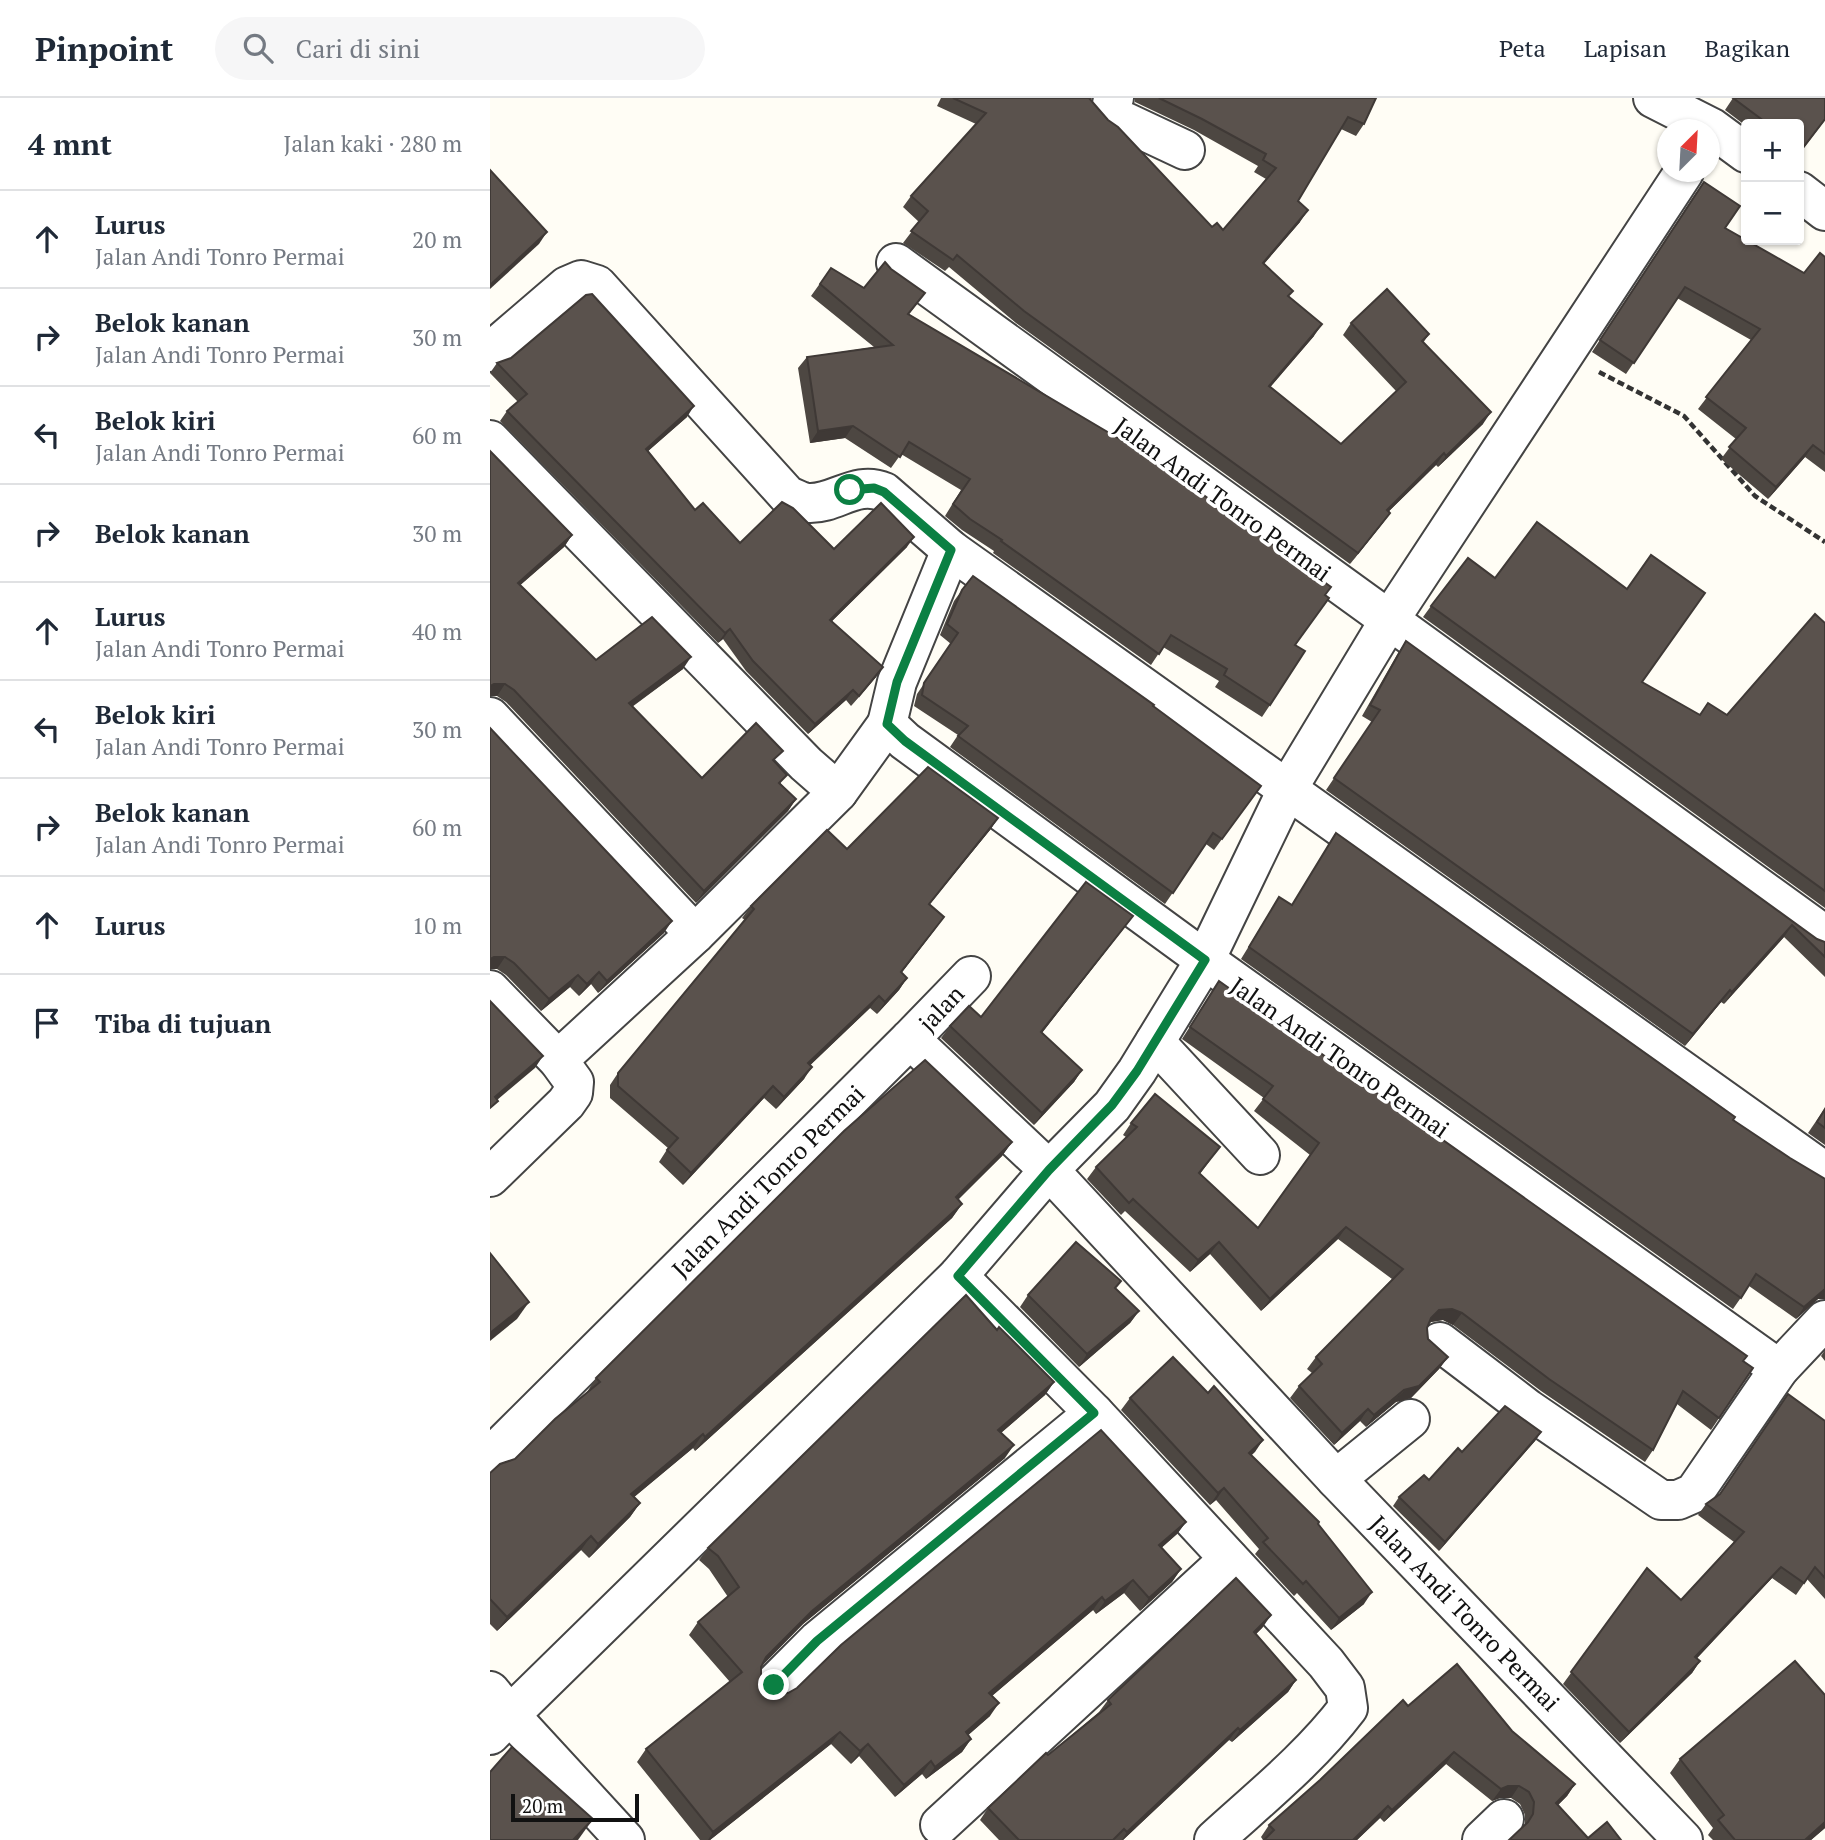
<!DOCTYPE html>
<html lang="id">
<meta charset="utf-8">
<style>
:root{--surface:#fff;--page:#f6f6f7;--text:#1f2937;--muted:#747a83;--line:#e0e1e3}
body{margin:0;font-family:"PT Serif",serif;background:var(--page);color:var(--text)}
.controls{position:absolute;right:21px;top:21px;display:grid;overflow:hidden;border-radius:7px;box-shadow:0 2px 5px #0004}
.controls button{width:63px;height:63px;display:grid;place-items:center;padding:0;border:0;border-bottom:2px solid var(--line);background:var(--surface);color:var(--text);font:35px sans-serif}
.compass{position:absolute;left:1167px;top:21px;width:63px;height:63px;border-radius:50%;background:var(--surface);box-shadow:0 2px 5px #0004;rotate:24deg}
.scale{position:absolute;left:21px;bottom:18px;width:128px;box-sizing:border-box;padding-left:7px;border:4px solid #111;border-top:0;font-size:19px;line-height:24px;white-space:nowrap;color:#111;-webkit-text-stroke:5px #fff;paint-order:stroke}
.stop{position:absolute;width:21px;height:21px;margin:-16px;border:5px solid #0b8043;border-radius:50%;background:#fff}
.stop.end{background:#0b8043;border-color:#fff;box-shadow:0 2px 7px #0008}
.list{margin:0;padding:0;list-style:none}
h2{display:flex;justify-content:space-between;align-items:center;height:91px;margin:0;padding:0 28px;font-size:30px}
h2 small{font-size:23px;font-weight:400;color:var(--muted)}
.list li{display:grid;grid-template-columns:46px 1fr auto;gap:21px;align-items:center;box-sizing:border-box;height:98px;padding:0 28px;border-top:2px solid var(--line)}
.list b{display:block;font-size:26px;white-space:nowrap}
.list p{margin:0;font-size:23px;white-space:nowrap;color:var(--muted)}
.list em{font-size:23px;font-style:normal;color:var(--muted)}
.icon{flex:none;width:38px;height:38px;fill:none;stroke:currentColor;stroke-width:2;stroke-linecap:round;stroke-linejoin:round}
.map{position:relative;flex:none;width:1335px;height:1742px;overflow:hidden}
header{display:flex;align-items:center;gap:42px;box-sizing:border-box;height:98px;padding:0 35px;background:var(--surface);border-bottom:2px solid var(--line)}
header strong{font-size:33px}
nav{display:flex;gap:38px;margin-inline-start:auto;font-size:24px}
.search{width:490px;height:63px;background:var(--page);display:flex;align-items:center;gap:18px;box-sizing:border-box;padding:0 24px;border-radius:38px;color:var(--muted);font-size:26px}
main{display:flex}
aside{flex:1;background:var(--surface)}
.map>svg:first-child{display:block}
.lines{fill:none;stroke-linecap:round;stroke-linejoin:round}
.minor-casing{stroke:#444;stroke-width:42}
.path{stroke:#333;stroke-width:4.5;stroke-dasharray:7 3.5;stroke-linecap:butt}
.minor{stroke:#fff;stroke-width:38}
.wall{fill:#4d4742}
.shaded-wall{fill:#3f3936}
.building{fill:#5a524d;stroke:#3f3936;stroke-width:2}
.route{stroke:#0b8043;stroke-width:9}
.labels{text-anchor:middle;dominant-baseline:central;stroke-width:7;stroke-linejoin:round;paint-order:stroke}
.street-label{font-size:24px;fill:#111;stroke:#fff}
</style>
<header>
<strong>Pinpoint</strong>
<div class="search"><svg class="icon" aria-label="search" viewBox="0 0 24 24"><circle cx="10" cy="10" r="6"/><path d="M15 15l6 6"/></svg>Cari di sini</div>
<nav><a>Peta</a><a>Lapisan</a><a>Bagikan</a></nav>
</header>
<main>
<aside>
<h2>4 mnt<small>Jalan kaki · 280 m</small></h2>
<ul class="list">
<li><svg class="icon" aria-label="ahead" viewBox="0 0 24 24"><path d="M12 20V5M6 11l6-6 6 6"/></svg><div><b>Lurus</b><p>Jalan Andi Tonro Permai</p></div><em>20 m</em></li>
<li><svg class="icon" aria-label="right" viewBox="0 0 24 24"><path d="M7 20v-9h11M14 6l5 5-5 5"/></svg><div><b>Belok kanan</b><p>Jalan Andi Tonro Permai</p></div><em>30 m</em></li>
<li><svg class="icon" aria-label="left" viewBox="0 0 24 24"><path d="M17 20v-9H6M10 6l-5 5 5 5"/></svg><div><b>Belok kiri</b><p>Jalan Andi Tonro Permai</p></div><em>60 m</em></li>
<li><svg class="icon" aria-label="right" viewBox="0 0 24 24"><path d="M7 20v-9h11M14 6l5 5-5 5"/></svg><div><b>Belok kanan</b></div><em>30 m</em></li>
<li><svg class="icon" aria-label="ahead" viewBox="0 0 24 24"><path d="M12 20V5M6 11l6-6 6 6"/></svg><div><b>Lurus</b><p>Jalan Andi Tonro Permai</p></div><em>40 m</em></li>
<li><svg class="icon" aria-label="left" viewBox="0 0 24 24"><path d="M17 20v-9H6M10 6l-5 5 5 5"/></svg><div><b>Belok kiri</b><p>Jalan Andi Tonro Permai</p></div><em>30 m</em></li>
<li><svg class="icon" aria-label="right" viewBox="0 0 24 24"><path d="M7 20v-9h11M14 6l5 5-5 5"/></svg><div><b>Belok kanan</b><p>Jalan Andi Tonro Permai</p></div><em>60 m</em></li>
<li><svg class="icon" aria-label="ahead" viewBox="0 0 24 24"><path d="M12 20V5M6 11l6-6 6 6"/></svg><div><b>Lurus</b></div><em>10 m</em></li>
<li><svg class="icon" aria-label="arrive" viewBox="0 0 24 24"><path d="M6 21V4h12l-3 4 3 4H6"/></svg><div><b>Tiba di tujuan</b></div></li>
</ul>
</aside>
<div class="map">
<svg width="1335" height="1742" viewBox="0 0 1335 1742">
<rect width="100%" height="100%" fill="#fffdf5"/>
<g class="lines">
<g class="minor-casing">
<g id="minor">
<path d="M624 0C620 9 621 15 629 21L695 52"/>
<polyline points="1163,0 1222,30 1256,55"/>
<polyline points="1309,93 1335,113"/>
<polyline points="406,165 1332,835"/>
<path d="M0 254 77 188 91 182 107 187 298 398C305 400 312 405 319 405 346 406 366 382 394 394L461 452 1335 1074"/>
<polyline points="0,342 316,666 348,694 205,836 68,962"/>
<polyline points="461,452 407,584 397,626 415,643 715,862 1289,1271"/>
<polyline points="0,619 205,836"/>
<polyline points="348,694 397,626"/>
<polyline points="0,892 68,962 84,984 83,995 76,1005 0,1079"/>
<polyline points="420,941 481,878"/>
<polyline points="665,944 770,1057"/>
<path d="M468 1178 604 1315 836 1565 855 1590 858 1610C820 1660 770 1700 724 1742"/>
<polyline points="950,1244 1038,1311 1171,1402 1188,1402 1204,1395 1289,1271 1335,1222"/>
<polyline points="0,1359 420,941 559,1072 846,1381 1193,1742"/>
<polyline points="846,1381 920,1321"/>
<polyline points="283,1587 327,1543 604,1315"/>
<polyline points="0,1593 20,1617 0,1637"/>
<polyline points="450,1727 739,1461"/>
<polyline points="135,1742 20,1617 468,1178 559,1072 622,1008 647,973 715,862 798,690 900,521 1194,74"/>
<polyline points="992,1742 1014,1721"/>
</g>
</g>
<polyline class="path" points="1109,274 1194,318 1265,398 1335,444"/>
<use href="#minor" class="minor"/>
</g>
<g class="wall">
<polygon points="451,0 602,0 601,2 618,22 722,129 733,132 776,81 764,74 768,68 704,32 645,4 645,0 886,0 874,26 866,38 851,31 808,103 810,124 774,166 799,198 824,238 780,289 851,346 906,293 853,237 861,225 939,236 933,245 993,326 948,369 946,367 899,413 900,415 892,426 860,466 526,225 459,169 455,173 413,145 429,124 413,109 421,98 486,26 447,8"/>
<polygon points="1243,0 1335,0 1335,22 1309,56 1309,26 1256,26 1256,28 1235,12"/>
<polygon points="1206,95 1235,130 1314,175 1335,159 1335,374 1315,359 1278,401 1231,361 1246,341 1208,311 1261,242 1187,200 1136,276 1102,254"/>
<polygon points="341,170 374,190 401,171 435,195 419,216 835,497 806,547 780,607 772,619 725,589 729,583 673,549 661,567 503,455 504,453 472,432 455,418 471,392 411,356 401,370 355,340 320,345 308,270 317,259 384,249 321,198"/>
<polygon points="7,265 197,319 158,353 205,412 250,445 344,451 417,449 342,523 386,579 361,608 356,602 318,636 256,573 233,541 228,545 10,323 17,313 28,304 0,275"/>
<polygon points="0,353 82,437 74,449 30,487 106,562 193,571 142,609 212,680 285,665 291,686 306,701 298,713 206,805 16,604 7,598"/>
<polygon points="1005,480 1152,584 1210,617 1237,617 1335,525 1335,810 933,519 941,508"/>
<polygon points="472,492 663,608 771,688 724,752 716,746 675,806 460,649 468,637 424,608 427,596 461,546 450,537 464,503"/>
<polygon points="916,543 1327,841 1335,844 1335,879 1294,839 1234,906 1231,904 1195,948 836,692 882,624 872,618 908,555"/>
<polygon points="0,630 174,835 108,895 101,886 89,898 80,889 51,913 16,877 7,871"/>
<polygon points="508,720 500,732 439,806 446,830 411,875 417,880 409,892 387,916 380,910 320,967 314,981 286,1011 274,1000 193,1087 169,1064 178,1050 120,1000 120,987 128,975 255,822 252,820 261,808 357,751"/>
<polygon points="846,735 1243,1022 1328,1201 1306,1221 1259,1188 1243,1211 751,861 789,799 802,807"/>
<polygon points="643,818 552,935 592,972 584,984 544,1027 451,940 460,928 491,919"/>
<polygon points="729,883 1263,1270 1221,1332 1187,1306 1163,1352 1155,1364 1051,1293 963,1227 953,1222 941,1224 938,1227 937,1230 938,1241 958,1259 949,1271 921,1300 906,1304 876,1329 870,1323 844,1347 800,1300 809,1288 822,1275 817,1271 826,1259 902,1181 848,1141 771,1213 720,1156 700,1174 635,1113 631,1117 597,1081 606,1069 636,1039 633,1037 641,1025 721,1061 710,1076 768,1130 820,1057 764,1013 774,1000 692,941"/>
<polygon points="1335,1010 1335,1047 1318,1035"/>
<polygon points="522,1044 512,1058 468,1102 472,1106 462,1120 205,1353 203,1350 144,1399 150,1405 140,1419 99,1460 91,1452 7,1533 0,1526 0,1375 25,1361 97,1294 106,1280"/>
<polygon points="625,1191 649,1213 640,1225 589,1269 530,1209 538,1197"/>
<polygon points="507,1232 564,1284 555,1297 511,1335 515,1360 313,1526 272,1567 271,1569 271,1581 276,1589 287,1596 298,1595 696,1424 687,1436 671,1450 691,1471 682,1484 650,1513 634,1495 606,1516 603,1512 502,1598 500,1618 478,1637 481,1641 472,1654 436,1681 432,1676 405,1699 369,1658 361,1666 341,1646 220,1742 210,1742 147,1664 156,1651 240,1584 199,1537 208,1524 238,1499 219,1471 209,1462 218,1450"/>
<polygon points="1335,1252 1335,1263 1331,1258"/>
<polygon points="718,1295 773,1342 761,1357 828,1426 874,1506 841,1532 807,1495 804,1498 765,1456 769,1451 726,1402 720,1407 631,1312 640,1300"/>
<polygon points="1335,1323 1335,1501 1317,1481 1306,1497 1282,1480 1207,1560 1210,1563 1202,1575 1130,1645 1073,1586 1157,1470 1191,1502 1244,1444 1208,1417 1216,1406"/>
<polygon points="1051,1334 1045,1343 949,1453 903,1408 909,1399 939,1382 972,1354"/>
<polygon points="773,1529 766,1536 806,1582 798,1594 742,1644 739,1642 633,1742 509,1742 490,1722 498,1710 558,1657 609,1614 618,1602"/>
<polygon points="1335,1597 1335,1730 1321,1742 1223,1742 1218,1737 1223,1730 1180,1675 1190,1661"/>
<polygon points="918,1608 1022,1633 1085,1686 1077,1698 1068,1707 1098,1740 1131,1742 1019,1742 1035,1727 1035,1717 1030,1706 1021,1700 1010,1700 1002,1703 956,1666 894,1724 890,1720 867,1742 773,1742 771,1739 779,1727"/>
</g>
<g class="shaded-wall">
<polygon points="818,112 810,124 764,177 773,165"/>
<polygon points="57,134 49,146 0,191 0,187"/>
<polygon points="832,226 824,238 771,300 779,288"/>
<polygon points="204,308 197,319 149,361 156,351"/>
<polygon points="1001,314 993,326 948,369 956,358"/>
<polygon points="363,328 355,340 320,345 328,333"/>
<polygon points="1323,347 1315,359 1278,401 1286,389"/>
<polygon points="954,355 946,367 889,423 897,412"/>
<polygon points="900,415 892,426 860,466 868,455"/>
<polygon points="82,437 74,449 19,497 28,485"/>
<polygon points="424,439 417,449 333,532 340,522"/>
<polygon points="240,531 233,541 228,545 235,535"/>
<polygon points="201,559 193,571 130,617 139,605"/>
<polygon points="393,569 386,579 361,608 369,598"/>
<polygon points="4,586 15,586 7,598 0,598 0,588"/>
<polygon points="363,592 356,602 318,636 325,626"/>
<polygon points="306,701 298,713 206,805 214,793"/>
<polygon points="508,720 500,732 430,818 439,806"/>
<polygon points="643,818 634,830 543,946 551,934"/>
<polygon points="454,819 446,830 403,886 411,874"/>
<polygon points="182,823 174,835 108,895 117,883"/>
<polygon points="1302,827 1294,839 1234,906 1242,894"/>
<polygon points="4,859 15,859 7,871 0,871 0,861"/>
<polygon points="109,874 101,886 89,898 97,886"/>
<polygon points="88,877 80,889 51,913 59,901"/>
<polygon points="417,880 409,892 387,916 395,904"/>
<polygon points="1240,892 1231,904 1195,948 1203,936"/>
<polygon points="389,898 380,910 310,977 318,965"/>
<polygon points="53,958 45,970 0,1008 5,999"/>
<polygon points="322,969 314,981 286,1011 294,999"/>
<polygon points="592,972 584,984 544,1027 552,1015"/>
<polygon points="283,988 274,1000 193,1087 201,1075"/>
<polygon points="522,1044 512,1058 456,1113 466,1099"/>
<polygon points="472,1106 462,1120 205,1353 215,1339"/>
<polygon points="856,1129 848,1141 771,1213 780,1201"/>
<polygon points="729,1144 720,1156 700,1174 708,1162"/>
<polygon points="1335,1191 1335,1201 1328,1201 1306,1221 1314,1209"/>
<polygon points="39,1204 27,1221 0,1243 0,1235"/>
<polygon points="962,1211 972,1215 963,1227 953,1222 941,1224 932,1231 941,1220 949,1212"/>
<polygon points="649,1213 640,1225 589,1269 597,1256"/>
<polygon points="958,1259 949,1271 921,1300 906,1304 876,1329 884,1317"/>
<polygon points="564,1284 555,1297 499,1345 508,1332"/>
<polygon points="878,1311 870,1323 844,1347 852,1335"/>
<polygon points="1051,1334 1045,1343 949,1453 955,1444"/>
<polygon points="213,1336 203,1350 131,1410 141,1396"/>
<polygon points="773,1342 765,1354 751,1367 759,1355"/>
<polygon points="524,1347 515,1360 313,1526 268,1572 276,1559 322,1513"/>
<polygon points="734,1390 726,1402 720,1407 728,1395"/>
<polygon points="150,1405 140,1419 99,1460 108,1446"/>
<polygon points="696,1424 687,1436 660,1460 669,1447"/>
<polygon points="101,1438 91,1452 7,1533 17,1519"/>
<polygon points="1291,1469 1282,1480 1197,1571 1205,1559"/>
<polygon points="691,1471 682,1484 650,1513 659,1500"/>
<polygon points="643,1482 634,1495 606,1516 615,1503"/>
<polygon points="882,1494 874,1506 841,1532 849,1520"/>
<polygon points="612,1499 603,1512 490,1608 499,1595"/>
<polygon points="781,1517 773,1529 756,1546 764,1534"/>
<polygon points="1210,1563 1202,1575 1130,1645 1139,1634"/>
<polygon points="806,1582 798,1594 742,1644 750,1632"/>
<polygon points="509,1605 500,1618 467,1647 476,1634"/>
<polygon points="748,1630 739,1642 633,1742 632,1742 637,1734"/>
<polygon points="350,1634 341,1646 220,1742 218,1742 223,1734"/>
<polygon points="481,1641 472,1654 436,1681 445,1669"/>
<polygon points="378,1646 369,1658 361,1666 370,1653"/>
<polygon points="964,1654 956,1666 894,1724 902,1712"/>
<polygon points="441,1663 432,1676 405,1699 414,1687"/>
<polygon points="1085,1686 1077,1698 1058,1717 1066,1705"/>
<polygon points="1018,1688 1029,1688 1021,1700 1010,1700 1002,1703 1011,1691"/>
<polygon points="898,1708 890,1720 867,1742 863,1742"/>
<polygon points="103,1721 88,1742 83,1742"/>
<polygon points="1335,1724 1335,1730 1321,1742 1316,1742"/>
</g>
<g class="building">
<polygon points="463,0 599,0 618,22 628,29 722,129 727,125 733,132 786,70 773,62 776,56 712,21 669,0 886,0 874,26 858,19 808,103 818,112 773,165 803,193 798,198 832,226 779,288 851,346 916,284 861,225 897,191 939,236 932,243 1001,314 956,358 954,355 897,412 900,415 868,455 534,213 467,157 463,162 421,133 438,113 421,98 496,15"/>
<polygon points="1243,0 1335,0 1335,21 1309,55 1309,26 1278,26"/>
<polygon points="0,72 57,134 0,187"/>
<polygon points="1214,84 1250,108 1235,130 1314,175 1330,155 1335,159 1335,356 1323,347 1286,389 1239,349 1256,330 1216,299 1270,231 1195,189 1144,265 1110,242"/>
<polygon points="395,164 401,171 435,195 418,216 665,362 841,489 835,497 839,500 805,547 815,553 780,607 734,577 737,571 681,537 669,556 511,443 512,442 480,421 463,406 480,381 419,344 410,359 363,328 328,333 317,259 403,247 330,186 341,170 374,190"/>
<polygon points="102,196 204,308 156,351 205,412 213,405 250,445 292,404 303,410 344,451 391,405 424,439 340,522 393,569 369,598 363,592 325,626 263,563 240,531 235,535 17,313 37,296 7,265 21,260 96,197"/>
<polygon points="0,353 82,437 28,485 106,562 162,519 201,559 139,605 212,680 266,625 293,653 283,662 297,677 289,685 306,701 214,793 24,592 15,586 4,586 0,588"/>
<polygon points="1047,424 1137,491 1161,457 1215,495 1152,584 1210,617 1218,605 1237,617 1325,516 1335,525 1335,793 941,508 978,460 1005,480"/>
<polygon points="483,478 664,607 663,608 771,688 732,741 723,735 683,795 468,638 478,628 432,597 434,585 468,535 457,526 472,492"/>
<polygon points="916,543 1327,841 1335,844 1335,859 1302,827 1242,894 1240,892 1203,936 844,680 890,612 880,607"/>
<polygon points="0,630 182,823 117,883 109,874 97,886 88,877 59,901 24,865 15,859 4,859 0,861"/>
<polygon points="438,669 508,720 439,806 454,819 411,874 417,880 395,904 389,898 318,965 322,969 294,999 283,988 201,1075 177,1052 188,1040 128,988 128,975 264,811 261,808 337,732 357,751"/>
<polygon points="846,735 1245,1019 1243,1022 1300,1060 1335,1081 1335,1191 1314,1209 1266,1176 1251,1200 759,849 789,799 802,807"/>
<polygon points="596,784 643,818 551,934 592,972 552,1015 460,928 479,908 491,919"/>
<polygon points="729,883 1257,1258 1253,1263 1263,1270 1229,1320 1193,1293 1163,1352 1059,1281 972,1215 962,1211 949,1212 941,1220 937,1230 938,1241 958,1259 929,1288 914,1292 884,1317 878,1311 852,1335 809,1288 832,1266 826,1259 913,1171 856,1129 780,1201 729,1144 708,1162 643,1101 639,1105 606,1069 647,1029 641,1025 665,996 730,1049 709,1075 768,1130 829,1045 773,1001 783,988 700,929"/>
<polygon points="0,903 53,958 5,999 8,1003 0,1010"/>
<polygon points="435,962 522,1044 466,1099 472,1106 215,1339 213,1336 141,1396 150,1405 108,1446 101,1438 17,1519 0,1501 0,1375 10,1366 25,1361 65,1321 110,1284 106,1280 354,1033"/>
<polygon points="1335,1011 1335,1030 1327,1024"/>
<polygon points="586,1144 631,1183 625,1190 649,1213 597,1256 538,1197"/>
<polygon points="0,1155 39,1204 0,1235"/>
<polygon points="476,1197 507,1232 509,1229 564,1284 508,1332 524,1347 322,1513 276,1559 271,1569 271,1581 276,1589 287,1596 298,1595 307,1590 351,1547 611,1332 696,1424 669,1447 691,1471 659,1500 643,1482 615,1503 612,1499 499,1595 509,1605 476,1634 481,1641 445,1669 441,1663 414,1687 378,1646 370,1653 350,1634 223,1734 156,1651 252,1574 208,1524 249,1489 228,1458 218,1450"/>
<polygon points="683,1259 718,1295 724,1288 773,1342 759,1355 829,1424 828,1426 882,1494 849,1520 816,1483 813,1486 773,1444 778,1440 734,1390 728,1395 640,1300"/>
<polygon points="1298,1296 1335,1323 1335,1480 1325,1469 1314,1485 1291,1469 1205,1559 1210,1563 1139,1634 1081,1574 1157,1470 1191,1502 1254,1434 1216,1406 1230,1396"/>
<polygon points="1015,1308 1051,1334 955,1444 909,1399 934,1377 939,1382 968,1350 972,1354"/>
<polygon points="746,1480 781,1517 764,1534 806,1582 750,1632 748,1630 637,1734 634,1731 623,1742 529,1742 498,1710 556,1655 558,1657 621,1606 618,1602"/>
<polygon points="1305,1563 1335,1597 1335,1724 1316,1741 1317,1742 1245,1742 1228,1722 1234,1717 1190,1661"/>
<polygon points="967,1566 1022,1633 1085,1686 1066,1705 1098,1740 1117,1724 1131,1742 1019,1742 1038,1724 1043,1716 1044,1704 1039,1694 1029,1688 1018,1688 1011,1691 964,1654 902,1712 898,1708 863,1742 774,1742 784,1732 779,1727 830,1682 913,1602 918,1608"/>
<polygon points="22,1649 103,1721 83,1742 0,1742 0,1674"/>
</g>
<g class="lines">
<polyline class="route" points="284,1587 327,1543 604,1315 468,1178 559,1072 622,1007 647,973 715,862 415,643 397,626 407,584 461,452 394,394 384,390 360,392"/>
</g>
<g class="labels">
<g class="street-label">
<text transform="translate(733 401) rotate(36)">Jalan Andi Tonro Permai</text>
<text transform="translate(451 910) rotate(-46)">jalan</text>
<text transform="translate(850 959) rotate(35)">Jalan Andi Tonro Permai</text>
<text transform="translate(278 1083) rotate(-45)">Jalan Andi Tonro Permai</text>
<text transform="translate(975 1515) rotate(46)">Jalan Andi Tonro Permai</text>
</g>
</g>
</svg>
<div class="controls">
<button>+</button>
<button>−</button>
</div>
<svg class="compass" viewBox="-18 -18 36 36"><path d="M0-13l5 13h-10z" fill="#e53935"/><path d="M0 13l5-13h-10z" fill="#747a83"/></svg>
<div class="scale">20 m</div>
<div class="stop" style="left:360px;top:392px"></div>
<div class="stop end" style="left:284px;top:1587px"></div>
</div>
</main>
